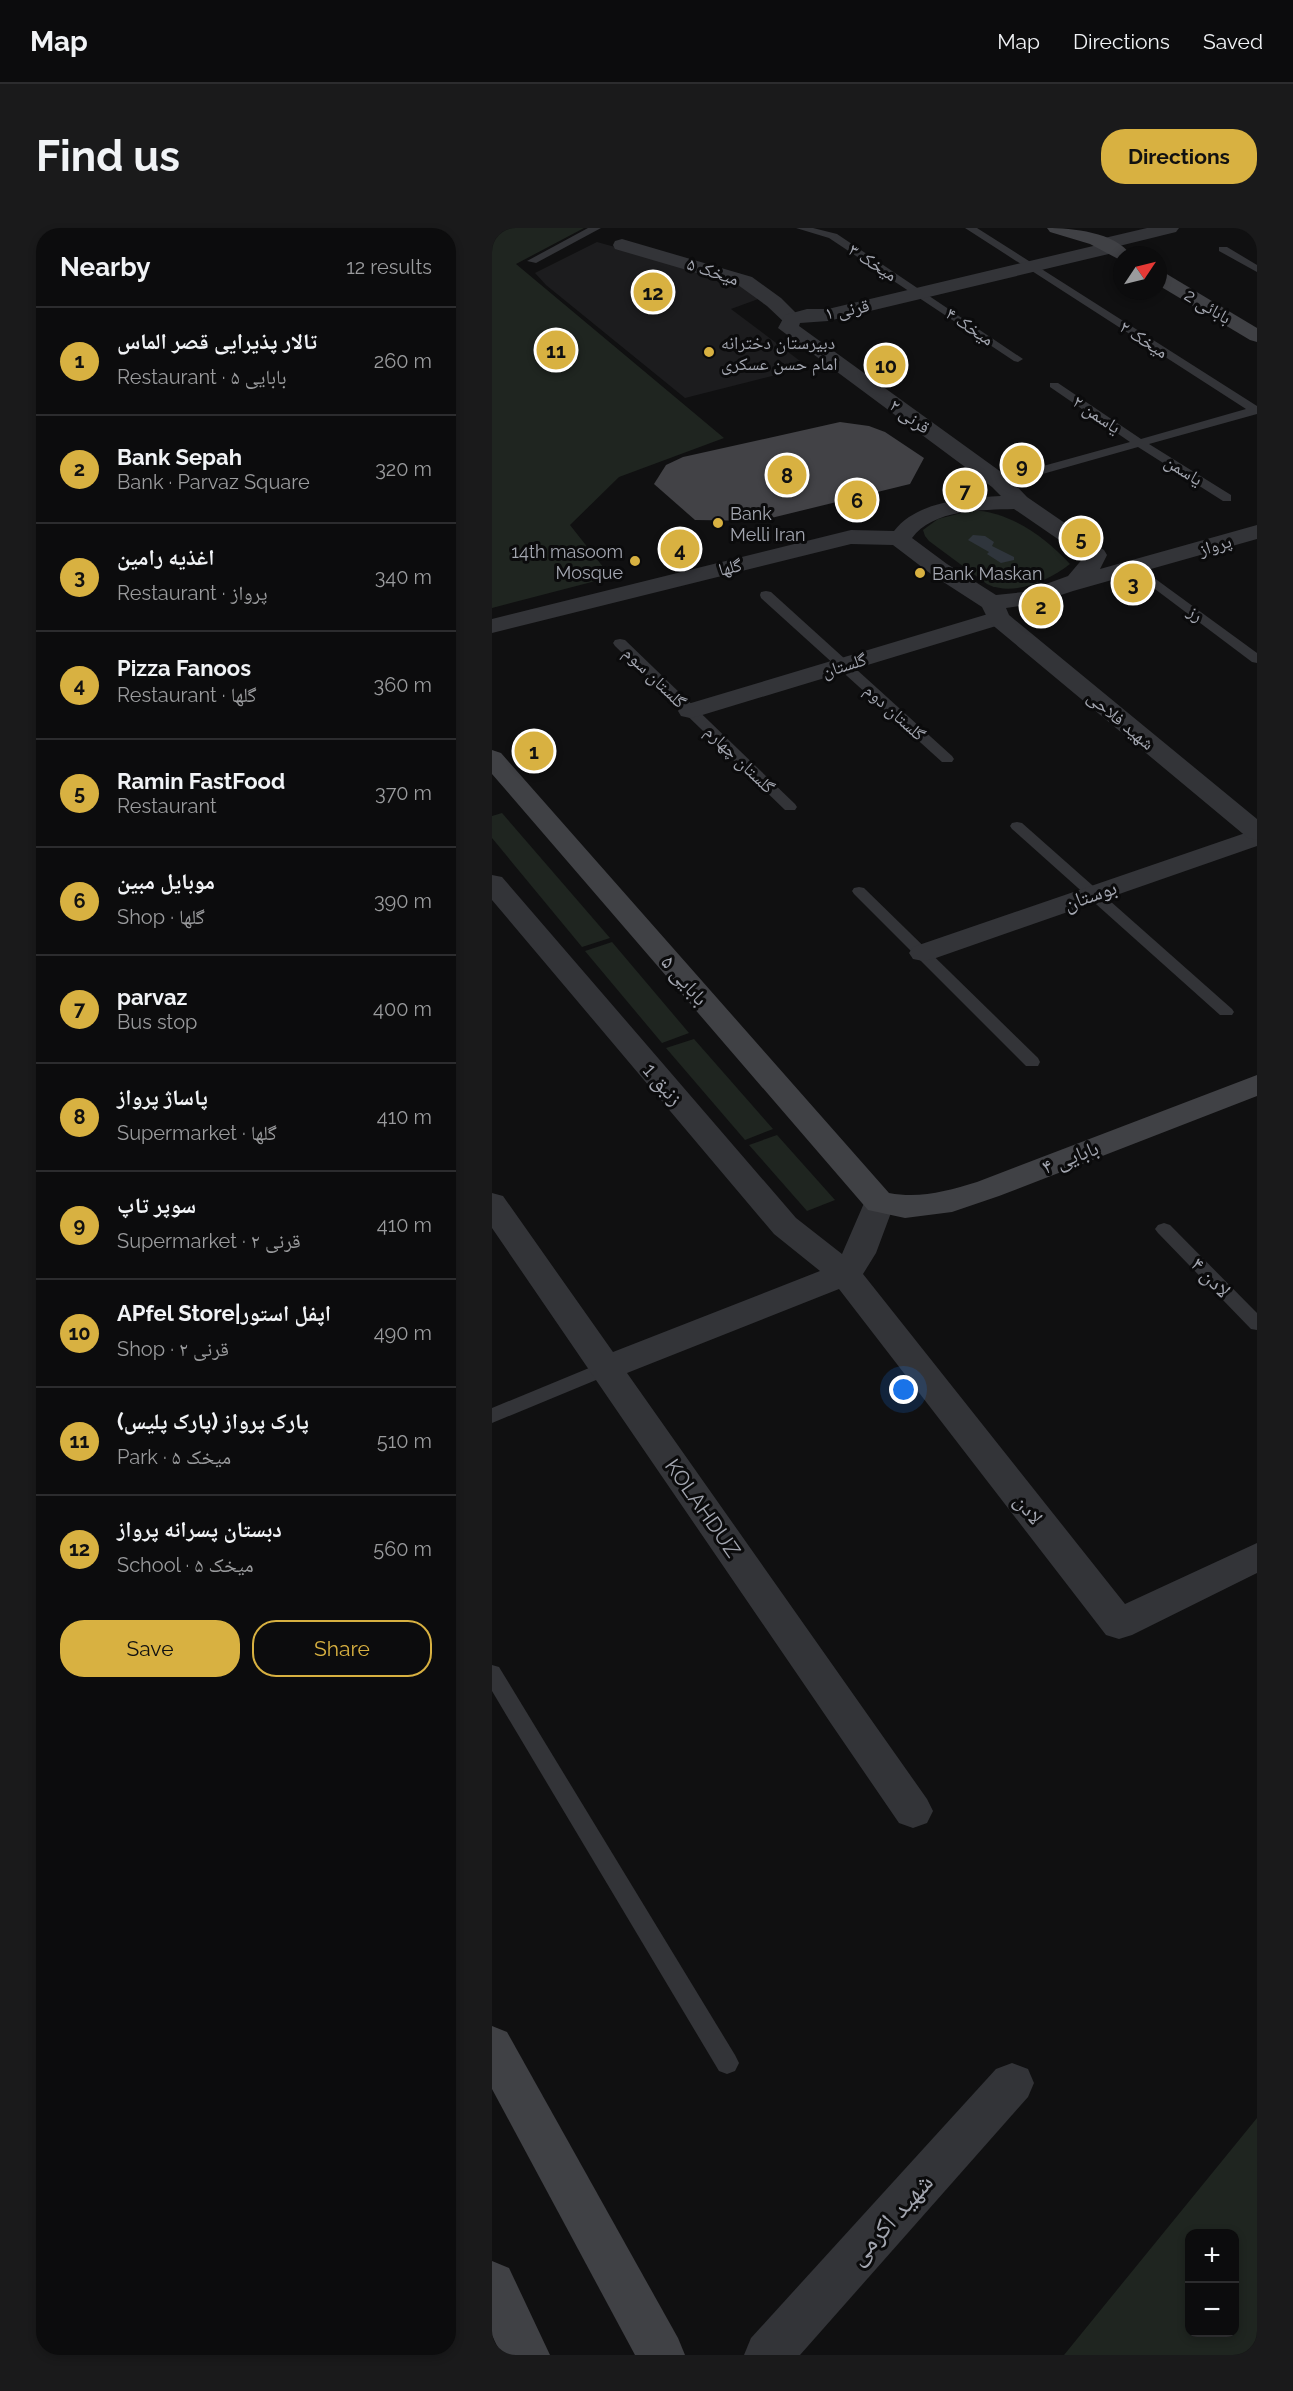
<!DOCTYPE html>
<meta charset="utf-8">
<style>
:root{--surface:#0c0c0d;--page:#1a1a1b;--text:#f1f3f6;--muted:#9a9b9d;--line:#2c2c2e;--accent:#d8b141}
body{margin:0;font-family:Raleway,"Noto Naskh Arabic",sans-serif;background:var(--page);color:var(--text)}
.controls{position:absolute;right:18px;bottom:18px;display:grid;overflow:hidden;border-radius:12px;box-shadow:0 3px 9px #0003}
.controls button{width:54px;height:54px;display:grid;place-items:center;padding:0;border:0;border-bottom:2px solid var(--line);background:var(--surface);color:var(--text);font:30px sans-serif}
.compass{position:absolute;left:621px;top:18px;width:54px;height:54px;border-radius:50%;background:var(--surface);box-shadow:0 3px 9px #0003;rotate:55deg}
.you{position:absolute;left:412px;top:1162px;width:21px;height:21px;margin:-15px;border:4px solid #fff;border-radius:50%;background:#1a73e8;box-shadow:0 0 0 9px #1a73e833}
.badge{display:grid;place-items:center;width:39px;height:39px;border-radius:50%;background:var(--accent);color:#111;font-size:20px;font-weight:700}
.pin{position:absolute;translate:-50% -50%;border:3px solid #fff;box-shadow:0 2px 6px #0006}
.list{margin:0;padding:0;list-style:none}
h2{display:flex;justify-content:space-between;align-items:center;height:78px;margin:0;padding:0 24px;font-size:26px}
h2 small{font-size:20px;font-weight:400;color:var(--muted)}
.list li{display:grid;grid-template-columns:39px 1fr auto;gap:18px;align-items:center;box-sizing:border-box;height:108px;padding:0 24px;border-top:2px solid var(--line)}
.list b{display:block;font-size:22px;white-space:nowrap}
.list p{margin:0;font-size:20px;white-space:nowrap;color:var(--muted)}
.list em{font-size:20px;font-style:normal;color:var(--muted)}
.actions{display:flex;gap:12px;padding:18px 24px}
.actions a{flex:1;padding:14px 0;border:2px solid var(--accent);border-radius:24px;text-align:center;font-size:21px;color:var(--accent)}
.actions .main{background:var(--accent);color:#111}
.map{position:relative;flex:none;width:765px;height:2127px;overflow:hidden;border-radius:24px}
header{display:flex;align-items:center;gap:36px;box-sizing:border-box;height:84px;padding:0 30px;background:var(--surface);border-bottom:2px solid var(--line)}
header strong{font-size:28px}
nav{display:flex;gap:33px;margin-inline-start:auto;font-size:21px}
.intro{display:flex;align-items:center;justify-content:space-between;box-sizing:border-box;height:144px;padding:0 36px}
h1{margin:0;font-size:42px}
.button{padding:15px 27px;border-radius:24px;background:var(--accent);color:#111;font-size:21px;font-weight:700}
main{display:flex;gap:36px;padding:0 36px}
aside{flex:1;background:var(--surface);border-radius:24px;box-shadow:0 3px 9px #0003}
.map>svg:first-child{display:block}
.built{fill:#1c1c1e}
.green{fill:#1f2520;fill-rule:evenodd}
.water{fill:#2f353c}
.building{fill:#424246}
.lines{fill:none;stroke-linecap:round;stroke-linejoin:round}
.service{fill:#333438;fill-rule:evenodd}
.minor{fill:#333438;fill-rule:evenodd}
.tertiary{fill:#333438;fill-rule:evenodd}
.secondary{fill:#404145;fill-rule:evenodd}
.poi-dot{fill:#d8b141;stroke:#0b0b0c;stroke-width:2}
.labels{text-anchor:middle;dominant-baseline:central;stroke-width:6;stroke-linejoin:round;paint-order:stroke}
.far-street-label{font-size:18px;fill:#a3a6b0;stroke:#0b0b0c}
.far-poi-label{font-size:18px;fill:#a3a6b0;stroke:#0b0b0c;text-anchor:start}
.street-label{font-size:21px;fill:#a3a6b0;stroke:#0b0b0c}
.near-street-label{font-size:26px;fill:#a3a6b0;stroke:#0b0b0c}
</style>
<header>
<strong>Map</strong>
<nav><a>Map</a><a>Directions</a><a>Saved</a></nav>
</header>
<div class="intro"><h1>Find us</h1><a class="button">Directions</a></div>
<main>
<aside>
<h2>Nearby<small>12 results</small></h2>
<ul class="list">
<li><span class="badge">1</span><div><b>تالار پذیرایی قصر الماس</b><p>Restaurant · ۵ بابایی</p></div><em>260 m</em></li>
<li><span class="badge">2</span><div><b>Bank Sepah</b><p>Bank · Parvaz Square</p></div><em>320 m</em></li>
<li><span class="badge">3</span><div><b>اغذیه رامین</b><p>Restaurant · پرواز</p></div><em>340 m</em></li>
<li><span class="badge">4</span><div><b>Pizza Fanoos</b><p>Restaurant · گلها</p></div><em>360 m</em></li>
<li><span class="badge">5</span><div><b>Ramin FastFood</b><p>Restaurant</p></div><em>370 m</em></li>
<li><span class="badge">6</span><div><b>موبایل مبین</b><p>Shop · گلها</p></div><em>390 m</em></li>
<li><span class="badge">7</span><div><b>parvaz</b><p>Bus stop</p></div><em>400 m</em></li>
<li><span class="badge">8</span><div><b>پاساژ پرواز</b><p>Supermarket · گلها</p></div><em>410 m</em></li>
<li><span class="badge">9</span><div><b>سوپر تاپ</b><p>Supermarket · قرنی ۲</p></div><em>410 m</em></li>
<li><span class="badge">10</span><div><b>APfel Store|اپفل استور</b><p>Shop · قرنی ۲</p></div><em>490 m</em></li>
<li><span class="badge">11</span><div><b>پارک پرواز (پارک پلیس)</b><p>Park · میخک ۵</p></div><em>510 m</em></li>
<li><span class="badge">12</span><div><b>دبستان پسرانه پرواز</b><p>School · میخک ۵</p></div><em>560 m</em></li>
</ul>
<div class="actions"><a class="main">Save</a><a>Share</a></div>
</aside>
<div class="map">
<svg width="765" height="2127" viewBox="0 0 765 2127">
<rect width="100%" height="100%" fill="#101011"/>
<polygon class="built" points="105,14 243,52 269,70 239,81 316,139 193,170 54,57 43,45"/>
<g class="green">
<polygon points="0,0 92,0 24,36 232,210 127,249 78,297 119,349 0,380"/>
<path d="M481 282C520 285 552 308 578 336 556 353 521 369 495 356L437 313 433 308 431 302 446 291Z"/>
<polygon points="10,585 118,710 90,719 0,610 0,588"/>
<polygon points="120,714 197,805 170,815 93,723"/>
<polygon points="202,811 281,901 253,912 174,820"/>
<polygon points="285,907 343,972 315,983 257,917"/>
<path d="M765 1890V2127H572ZM698 2006H742V2104H698Z"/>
</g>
<polygon class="water" points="481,307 493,308 502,314 500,318 522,329 522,332 509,335 495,326 497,324 476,312"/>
<polygon class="building" points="348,194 377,198 393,204 432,230 418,256 267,293 203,292 162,256 174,237 191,229"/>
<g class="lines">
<g class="service">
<polygon points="96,0 109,0 44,35 35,33"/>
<polygon points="304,0 321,0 345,6 531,131 526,134 522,133 337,10"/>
<polygon points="473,0 485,0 765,178 765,186 657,216 739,267 739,273 731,273 646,219 512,257 504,257 504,251 638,214 558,159 558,155 566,155 649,211 754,181"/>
<polygon points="727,19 735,19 765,37 765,44 727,23"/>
<polygon points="643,336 765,425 765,435 760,434 639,343 637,340"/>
<polygon points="274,363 279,364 460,528 462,531 460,534 450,534 269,370 268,367 269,364"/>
<polygon points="128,411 133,412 303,576 305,579 303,582 293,582 123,418 121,415 123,412"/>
<polygon points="525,594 530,595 740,781 742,784 740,787 728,787 520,601 518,598 520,595"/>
<polygon points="367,659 372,660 546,830 548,834 546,838 534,838 362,666 360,663 362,660"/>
<polygon points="672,995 678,997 765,1085 765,1102 759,1101 666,1005 663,1001 666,997"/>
<polygon points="114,1133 121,1135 123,1140 121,1145 0,1195 0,1180"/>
<polygon points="0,1437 7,1439 243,1827 247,1835 243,1843 235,1846 227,1843 0,1463"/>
</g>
<g class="minor">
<polygon points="655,0 687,0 684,4 611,22 604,20 602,16 604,12"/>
<polygon points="130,11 260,49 289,70 310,91 307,95 293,95 275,78 246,57 123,21 121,17 123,13"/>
<polygon points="506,383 514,385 518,390 514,395 207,488 198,490 189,488 186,483 189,478"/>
<polygon points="765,601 765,618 441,731 431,733 421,731 417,725 421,719"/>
<polygon points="0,647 10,649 304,990 350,1026 376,966 387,963 398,966 403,974 384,1025 371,1046 633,1376 765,1315 765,1345 640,1407 627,1411 614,1407 347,1061 135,1145 435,1571 441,1583 435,1595 421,1600 407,1595 0,1000 0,965 11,968 121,1124 328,1043 282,1006 0,672"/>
<polygon points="520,1835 536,1841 542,1855 536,1869 308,2127 252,2127 259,2110 504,1841"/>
</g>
<path class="tertiary" d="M618 14 625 16 627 20 625 24 336 93 308 95 307 98 516 249 535 269 612 322 615 327 608 341 765 297V311L581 363 542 376 514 380 517 387 765 591V612L756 610 498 395 490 379 439 346 401 317 359 316 0 405V391L359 302 402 303C425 273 474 270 509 268L500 259 286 100 293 87 315 81H336ZM522 281 592 329 576 348 532 364 504 367 455 336 420 310C441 281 490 282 522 281Z"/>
<g class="secondary">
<path d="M555 0C580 0 623 4 639 27H630V33L598 16 558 4Z"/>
<polygon points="666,43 673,45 765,100 765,114 758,112 666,57"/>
<path d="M0 522 9 525 397 965C428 971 455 963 485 954L765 847V868L507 968 460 984 413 990 376 982 0 546Z"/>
<polygon points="0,1798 15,1804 186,2110 193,2127 143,2127 0,1861"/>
<polygon points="0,2033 17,2040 58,2127 9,2127 0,2107"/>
</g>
</g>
<g class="poi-dot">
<circle cx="217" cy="124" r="6"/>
<circle cx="226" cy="295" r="6"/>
<circle cx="143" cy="333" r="6"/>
<circle cx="428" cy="345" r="6"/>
</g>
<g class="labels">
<g class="far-street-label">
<text transform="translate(381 34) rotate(33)">میخک ۳</text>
<text transform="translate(221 43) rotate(18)">میخک ۵</text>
<text transform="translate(716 78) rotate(31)">بابائی 2</text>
<text transform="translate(355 81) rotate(-11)">قرنی ۱</text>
<text transform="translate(478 98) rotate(34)">میخک ۴</text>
<text transform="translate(652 111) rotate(33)">میخک ۲</text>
<text transform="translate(605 186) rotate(34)">یاسمن ۲</text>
<text transform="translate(418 188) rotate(36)">قرنی ۲</text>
<text transform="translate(692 242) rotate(32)">یاسمن</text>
<text transform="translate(723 317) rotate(-17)">پرواز</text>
<text transform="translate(238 339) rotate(-14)">گلها</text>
<text transform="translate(704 385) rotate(37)">رز</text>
<text transform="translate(352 437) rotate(-17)">گلستان</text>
<text transform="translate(163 449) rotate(44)">گلستان سوم</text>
<text transform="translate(403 484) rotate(42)">گلستان دوم</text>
<text transform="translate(629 492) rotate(40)">شهید فلاحی</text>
<text transform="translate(248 531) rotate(44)">گلستان چهارم</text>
</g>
<g class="far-poi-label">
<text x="229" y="114">دبیرستان دخترانه<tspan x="229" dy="21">امام حسن عسکری</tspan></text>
<text x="238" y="285">Bank<tspan x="238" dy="21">Melli Iran</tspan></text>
<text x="131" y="323" text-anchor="end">14th masoom<tspan x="131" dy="21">Mosque</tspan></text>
<text x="440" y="345">Bank Maskan</text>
</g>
<g class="street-label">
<text transform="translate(598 667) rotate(-19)">بوستان</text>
<text transform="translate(193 752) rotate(49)">۵ بابایی</text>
<text transform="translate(171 856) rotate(49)">زنبق 1</text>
<text transform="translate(578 929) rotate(-21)">بابایی ۴</text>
<text transform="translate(719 1049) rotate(46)">لادن ۴</text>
<text transform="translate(211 1280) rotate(55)">KOLAHDUZ</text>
<text transform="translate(537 1281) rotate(52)">لادن</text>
</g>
<g class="near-street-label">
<text transform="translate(398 1991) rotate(-48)">شهید اکرمی</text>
</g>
</g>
</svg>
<div class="controls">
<button>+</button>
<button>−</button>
</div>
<svg class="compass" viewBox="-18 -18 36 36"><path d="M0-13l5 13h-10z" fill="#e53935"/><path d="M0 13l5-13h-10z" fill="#9a9b9d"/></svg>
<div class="you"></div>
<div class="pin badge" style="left:42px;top:523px">1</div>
<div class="pin badge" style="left:549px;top:378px">2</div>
<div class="pin badge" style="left:641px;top:355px">3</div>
<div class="pin badge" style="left:188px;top:321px">4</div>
<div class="pin badge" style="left:589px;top:310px">5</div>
<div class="pin badge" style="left:365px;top:272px">6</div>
<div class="pin badge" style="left:473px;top:262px">7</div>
<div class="pin badge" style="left:295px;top:247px">8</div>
<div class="pin badge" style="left:530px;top:237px">9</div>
<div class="pin badge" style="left:394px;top:137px">10</div>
<div class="pin badge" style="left:64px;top:122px">11</div>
<div class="pin badge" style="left:161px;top:64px">12</div>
</div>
</main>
